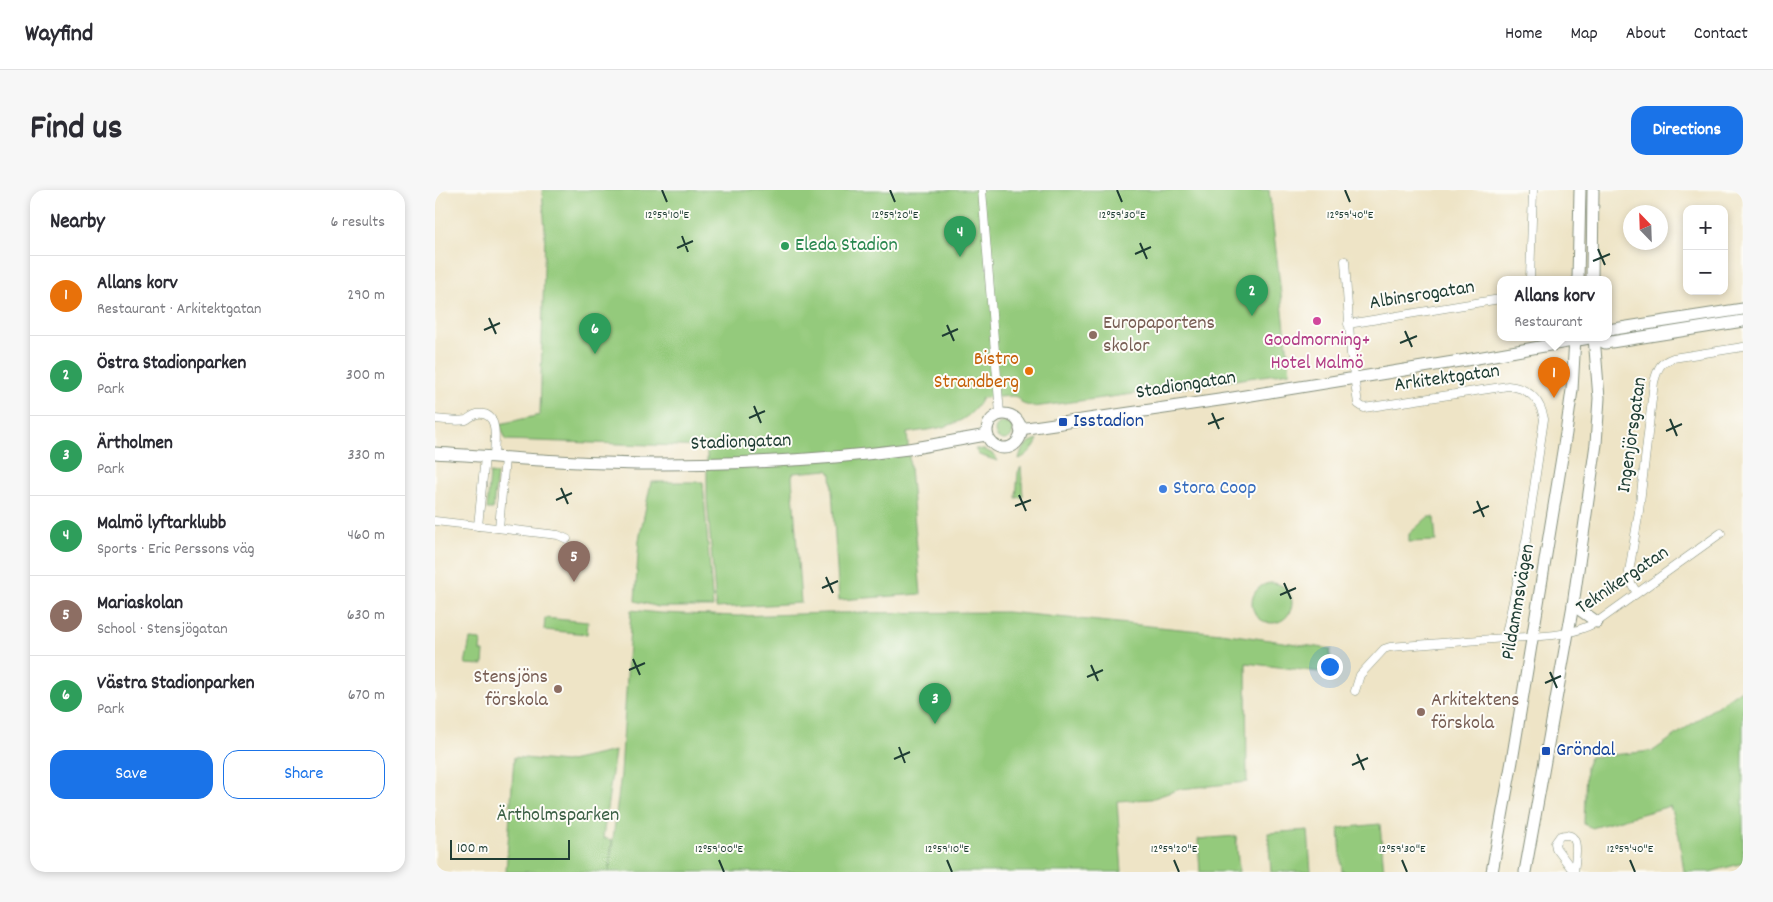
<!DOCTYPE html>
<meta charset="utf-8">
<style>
:root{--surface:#fff;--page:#f7f7f7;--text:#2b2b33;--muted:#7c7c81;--line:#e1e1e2;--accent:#1a73e8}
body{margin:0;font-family:Dekko,sans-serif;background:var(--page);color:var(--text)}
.controls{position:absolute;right:15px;top:15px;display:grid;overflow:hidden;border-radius:10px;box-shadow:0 2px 8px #0003}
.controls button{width:45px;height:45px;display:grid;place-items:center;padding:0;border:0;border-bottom:1px solid var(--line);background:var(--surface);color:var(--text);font:25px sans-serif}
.compass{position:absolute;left:1188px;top:15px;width:45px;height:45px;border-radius:50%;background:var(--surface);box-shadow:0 2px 8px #0003;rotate:337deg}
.scale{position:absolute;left:15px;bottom:12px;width:120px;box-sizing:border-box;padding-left:5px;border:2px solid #1f3d34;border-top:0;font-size:14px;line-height:18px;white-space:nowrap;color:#1f3d34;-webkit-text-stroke:4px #fdfcf7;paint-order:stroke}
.you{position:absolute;left:894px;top:476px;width:18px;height:18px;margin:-12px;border:4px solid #fff;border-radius:50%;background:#1a73e8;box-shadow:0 0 0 8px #1a73e833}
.badge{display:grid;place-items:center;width:32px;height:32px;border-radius:50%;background:var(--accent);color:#fff;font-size:16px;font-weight:700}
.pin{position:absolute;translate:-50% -41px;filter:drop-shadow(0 1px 2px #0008)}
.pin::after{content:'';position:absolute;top:26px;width:18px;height:15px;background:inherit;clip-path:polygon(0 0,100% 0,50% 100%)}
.popup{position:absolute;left:1062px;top:86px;width:115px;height:65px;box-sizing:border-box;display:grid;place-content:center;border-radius:10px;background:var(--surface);filter:drop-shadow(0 1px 4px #0005);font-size:16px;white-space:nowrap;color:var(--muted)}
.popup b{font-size:19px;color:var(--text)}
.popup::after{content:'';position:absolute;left:50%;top:100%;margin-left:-10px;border:10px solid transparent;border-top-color:var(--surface)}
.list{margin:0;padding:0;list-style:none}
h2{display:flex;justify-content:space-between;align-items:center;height:65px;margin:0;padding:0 20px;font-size:21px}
h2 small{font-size:16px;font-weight:400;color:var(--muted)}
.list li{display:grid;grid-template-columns:32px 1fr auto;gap:15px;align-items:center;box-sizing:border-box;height:80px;padding:0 20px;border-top:1px solid var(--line)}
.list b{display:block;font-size:19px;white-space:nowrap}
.list p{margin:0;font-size:16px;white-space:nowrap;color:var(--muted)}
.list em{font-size:16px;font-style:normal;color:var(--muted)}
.actions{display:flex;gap:10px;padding:15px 20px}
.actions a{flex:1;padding:11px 0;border:1px solid var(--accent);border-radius:15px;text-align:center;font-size:18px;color:var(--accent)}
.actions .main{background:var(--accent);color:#fff}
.map{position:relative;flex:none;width:1308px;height:682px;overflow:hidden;border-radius:15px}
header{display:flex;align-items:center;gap:30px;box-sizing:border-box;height:70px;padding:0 25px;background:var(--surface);border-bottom:1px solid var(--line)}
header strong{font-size:24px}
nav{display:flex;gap:28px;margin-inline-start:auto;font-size:18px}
.intro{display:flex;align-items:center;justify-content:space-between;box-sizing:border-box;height:120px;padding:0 30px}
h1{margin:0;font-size:35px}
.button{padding:12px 22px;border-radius:15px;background:var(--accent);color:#fff;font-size:18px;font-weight:700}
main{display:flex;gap:30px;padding:0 30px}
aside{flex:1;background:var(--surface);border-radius:15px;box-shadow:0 2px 8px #0003}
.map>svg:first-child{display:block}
.green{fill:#94ca7c;stroke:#5a8458}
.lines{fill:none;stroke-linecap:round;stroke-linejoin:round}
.minor-casing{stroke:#86907d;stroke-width:9}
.secondary-casing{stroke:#86907d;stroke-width:13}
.minor{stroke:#fff;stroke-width:8}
.secondary{stroke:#fff;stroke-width:11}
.ticks{fill:none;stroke:#1f3d34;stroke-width:2}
.leisure-dot{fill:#2e9e5b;stroke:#fdfcf7;stroke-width:2}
.hotel-dot{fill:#d1479c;stroke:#fdfcf7;stroke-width:2}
.education-dot{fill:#8d6e63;stroke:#fdfcf7;stroke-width:2}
.food-dot{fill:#e8710a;stroke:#fdfcf7;stroke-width:2}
.transit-dot{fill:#1a4fb4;stroke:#fdfcf7;stroke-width:2}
.shop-dot{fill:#3f7fe0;stroke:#fdfcf7;stroke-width:2}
.labels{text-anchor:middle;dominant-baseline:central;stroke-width:4;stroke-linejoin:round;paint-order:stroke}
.leisure-label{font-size:20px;fill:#27864d;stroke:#fdfcf7;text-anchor:start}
.street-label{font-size:20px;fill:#1f3d34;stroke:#fdfcf7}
.education-label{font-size:20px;fill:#785e54;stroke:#fdfcf7;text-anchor:start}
.hotel-label{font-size:20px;fill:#b23c85;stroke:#fdfcf7}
.food-label{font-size:20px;fill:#c56008;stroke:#fdfcf7;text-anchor:end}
.transit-label{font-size:20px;fill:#164399;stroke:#fdfcf7;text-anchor:start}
.shop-label{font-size:20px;fill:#366cbe;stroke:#fdfcf7;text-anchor:start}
.park-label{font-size:20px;fill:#3c6046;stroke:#fdfcf7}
.ticks-label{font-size:12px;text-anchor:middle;fill:#1f3d34;stroke:#fdfcf7;stroke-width:4;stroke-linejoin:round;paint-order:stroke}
</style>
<header>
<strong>Wayfind</strong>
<nav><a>Home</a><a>Map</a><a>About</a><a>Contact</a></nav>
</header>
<div class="intro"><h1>Find us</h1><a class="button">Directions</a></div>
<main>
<aside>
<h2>Nearby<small>6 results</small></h2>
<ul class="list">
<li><span class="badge" style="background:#e8710a">1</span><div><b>Allans korv</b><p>Restaurant · Arkitektgatan</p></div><em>290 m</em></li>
<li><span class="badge" style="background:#2e9e5b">2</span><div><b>Östra Stadionparken</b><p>Park</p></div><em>300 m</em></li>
<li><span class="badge" style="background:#2e9e5b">3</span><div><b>Ärtholmen</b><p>Park</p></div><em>330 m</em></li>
<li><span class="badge" style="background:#2e9e5b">4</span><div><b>Malmö lyftarklubb</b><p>Sports · Eric Perssons väg</p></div><em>460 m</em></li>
<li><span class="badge" style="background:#8d6e63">5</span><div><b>Mariaskolan</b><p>School · Stensjögatan</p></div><em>630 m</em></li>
<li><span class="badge" style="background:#2e9e5b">6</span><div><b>Västra Stadionparken</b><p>Park</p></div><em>670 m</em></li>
</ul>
<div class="actions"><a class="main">Save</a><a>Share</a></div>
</aside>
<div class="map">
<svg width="1308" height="682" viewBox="0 0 1308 682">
<rect width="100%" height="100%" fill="#fdfcf7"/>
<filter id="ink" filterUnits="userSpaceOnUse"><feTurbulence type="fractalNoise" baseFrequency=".02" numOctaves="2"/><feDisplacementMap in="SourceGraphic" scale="10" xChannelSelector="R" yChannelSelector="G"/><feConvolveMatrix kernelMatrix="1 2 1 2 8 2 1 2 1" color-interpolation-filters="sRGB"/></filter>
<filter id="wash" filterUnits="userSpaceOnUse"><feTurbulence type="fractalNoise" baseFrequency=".0096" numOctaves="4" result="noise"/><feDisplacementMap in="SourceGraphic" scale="20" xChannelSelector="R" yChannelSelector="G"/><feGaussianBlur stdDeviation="1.12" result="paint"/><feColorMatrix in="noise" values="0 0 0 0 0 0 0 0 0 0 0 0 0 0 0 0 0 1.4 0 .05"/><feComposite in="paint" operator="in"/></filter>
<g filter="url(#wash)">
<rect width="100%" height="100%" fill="#eee4c6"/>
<g class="green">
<path d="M107 0H834L855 182 752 197 598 217 588 214 582 207 578 206 547 208C532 238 502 238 472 243L486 404 404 410 396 284 393 280 358 283 357 287 366 413 281 418 272 309V257L71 250 65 234 105 225 110 40Z"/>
<circle cx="569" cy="241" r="9"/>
<path d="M603 249C601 256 591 267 584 269 586 258 592 252 603 249Z"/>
<path d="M540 259C551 259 558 262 563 271L544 265Z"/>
<polygon points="586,277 588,307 581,308 583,282"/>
<polygon points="55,283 62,284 58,319 52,319"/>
<polygon points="216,292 268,292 278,417 224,417 200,411 204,350"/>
<polygon points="993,327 999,327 1001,351 974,352 974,344"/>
<circle cx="837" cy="413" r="20"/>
<polygon points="196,420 224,423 303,426 393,423 571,422 786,443 896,459 892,483 811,473 812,592 745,599 716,609 682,611 687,682 71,682 79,567 130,572 180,561 168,648 177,650 174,681 186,584"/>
<polygon points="110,428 153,432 152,444 109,440"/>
<polygon points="35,449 46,450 45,461 49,461 48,475 30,474"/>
<polygon points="1308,498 1308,673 1275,682 1249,682 1244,646 1235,616 1157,638 1149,634 1151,577 1155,567 1218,561"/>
<polygon points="945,634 949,682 907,682 904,638"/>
<polygon points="873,640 876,682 836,682 833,643"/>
<polygon points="801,646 804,682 765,682 763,649"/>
</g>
</g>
<g filter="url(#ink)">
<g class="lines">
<g class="minor-casing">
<g id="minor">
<polyline points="547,0 565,224"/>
<path d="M910 71 916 164 923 214 929 218 1073 196C1094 198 1105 209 1109 229L1092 346 1070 448 955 457 949 459 925 485 920 501"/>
<polyline points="1095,89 1098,0"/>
<polyline points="913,134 1065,109"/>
<path d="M0 229C10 230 22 232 31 230 35 228 37 225 42 224 66 220 59 253 59 267"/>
<polyline points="0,331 123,345 132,349"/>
<polyline points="43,336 50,267"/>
<polyline points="64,338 70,268"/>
<path d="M1202 403 1196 393 1194 382 1204 321 1219 192C1223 178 1224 173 1238 168L1308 157"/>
<path d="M1070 448C1103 446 1132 448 1162 432L1286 343"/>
<path d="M1139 682C1140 669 1148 639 1125 646L1120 653 1121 658 1139 682"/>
</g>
</g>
<g class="secondary-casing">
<g id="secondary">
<polyline points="1143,89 1145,0"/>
<polyline points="1157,89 1158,0"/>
<polyline points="1173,140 1308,119"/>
<polyline points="1159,147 1170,153 1308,131"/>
<circle cx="569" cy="241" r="17"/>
<polyline points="585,239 798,208 1031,170 1160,147"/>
<path d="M0 263C74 268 149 274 224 274 307 274 391 270 473 259 500 255 526 249 552 245"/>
<polyline points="1138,415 1162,432"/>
<polyline points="1057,682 1077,571 1131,243 1137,200 1140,147"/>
<polyline points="1090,682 1138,415 1161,254 1164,208 1159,147"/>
</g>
</g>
<use href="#minor" class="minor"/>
<use href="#secondary" class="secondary"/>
</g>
</g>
<path class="ticks" d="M227 0 232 12M455 0 460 12M682 0 687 12M910 0 915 12M247 46 253 62M705 53 712 69M242 58 258 51M1163 59 1170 75M700 64 716 57M1158 71 1175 64M54 128 61 144M512 135 519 151M49 140 65 133M970 141 977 157M507 146 523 139M965 153 982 146M319 216 326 233M777 223 784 239M314 228 330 221M1235 229 1242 246M773 234 789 228M1231 241 1247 234M126 298 133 314M584 305 591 321M121 310 137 303M1042 311 1049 327M580 316 596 310M1038 323 1054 316M391 387 398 403M849 393 856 409M387 398 403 391M845 405 861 398M198 469 205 485M656 475 663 491M194 480 210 473M1115 482 1122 498M652 487 668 480M1110 493 1126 486M464 557 470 573M922 564 929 580M459 569 475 562M917 575 933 568M284 670 289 682M512 670 517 682M739 670 744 682M967 670 972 682M1195 670 1200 682"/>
<circle class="leisure-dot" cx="350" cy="56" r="5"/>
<circle class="hotel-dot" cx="882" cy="131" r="5"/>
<g class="education-dot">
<circle cx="658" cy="145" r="5"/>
<circle cx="123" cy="499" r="5"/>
<circle cx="986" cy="522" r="5"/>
</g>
<circle class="food-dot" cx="594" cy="181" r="5"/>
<g class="transit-dot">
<rect x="623" y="227" width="10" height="10" rx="2.5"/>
<rect x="1106" y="556" width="10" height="10" rx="2.5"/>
</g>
<circle class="shop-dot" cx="728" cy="299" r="5"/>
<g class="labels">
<g class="leisure-label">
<text x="360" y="56">Eleda Stadion</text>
</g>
<g class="street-label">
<text transform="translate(987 106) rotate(-9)">Albinsrogatan</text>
<text transform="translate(1012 189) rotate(-8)">Arkitektgatan</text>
<text transform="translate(751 196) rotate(-9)">Stadiongatan</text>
<text transform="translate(1198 245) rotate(-82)">Ingenjörsgatan</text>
<text transform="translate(306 253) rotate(-2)">Stadiongatan</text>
<text transform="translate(1188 391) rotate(-34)">Teknikergatan</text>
<text transform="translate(1084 412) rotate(-80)">Pildammsvägen</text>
</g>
<g class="education-label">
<text x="668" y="134">Europaportens<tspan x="668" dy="23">skolor</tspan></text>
<text x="113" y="488" text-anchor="end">Stensjöns<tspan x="113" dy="23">förskola</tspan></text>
<text x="996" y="511">Arkitektens<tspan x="996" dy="23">förskola</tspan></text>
</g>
<g class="hotel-label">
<text x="882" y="151">Goodmorning+<tspan x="882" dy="23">Hotel Malmö</tspan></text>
</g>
<g class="food-label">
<text x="584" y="170">Bistro<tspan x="584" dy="23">Strandberg</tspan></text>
</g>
<g class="transit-label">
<text x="638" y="232">Isstadion</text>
<text x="1121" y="561">Gröndal</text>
</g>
<g class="shop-label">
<text x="738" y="299">Stora Coop</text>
</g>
<g class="park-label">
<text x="123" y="626">Ärtholmsparken</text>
</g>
</g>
<g class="ticks-label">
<text x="232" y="28">12°59'10"E</text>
<text x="460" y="28">12°59'20"E</text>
<text x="687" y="28">12°59'30"E</text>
<text x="915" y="28">12°59'40"E</text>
<text x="284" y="662">12°59'00"E</text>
<text x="512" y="662">12°59'10"E</text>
<text x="739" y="662">12°59'20"E</text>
<text x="967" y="662">12°59'30"E</text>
<text x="1195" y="662">12°59'40"E</text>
</g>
</svg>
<div class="controls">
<button>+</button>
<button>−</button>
</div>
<svg class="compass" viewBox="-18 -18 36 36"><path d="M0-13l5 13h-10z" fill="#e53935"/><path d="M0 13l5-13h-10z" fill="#7c7c81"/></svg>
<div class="scale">100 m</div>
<div class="you"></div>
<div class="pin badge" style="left:1119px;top:208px;background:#e8710a">1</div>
<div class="popup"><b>Allans korv</b>Restaurant</div>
<div class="pin badge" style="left:817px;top:126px;background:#2e9e5b">2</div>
<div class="pin badge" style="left:500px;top:534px;background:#2e9e5b">3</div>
<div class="pin badge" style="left:525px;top:67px;background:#2e9e5b">4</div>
<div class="pin badge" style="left:139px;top:392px;background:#8d6e63">5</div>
<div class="pin badge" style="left:160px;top:164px;background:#2e9e5b">6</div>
</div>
</main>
